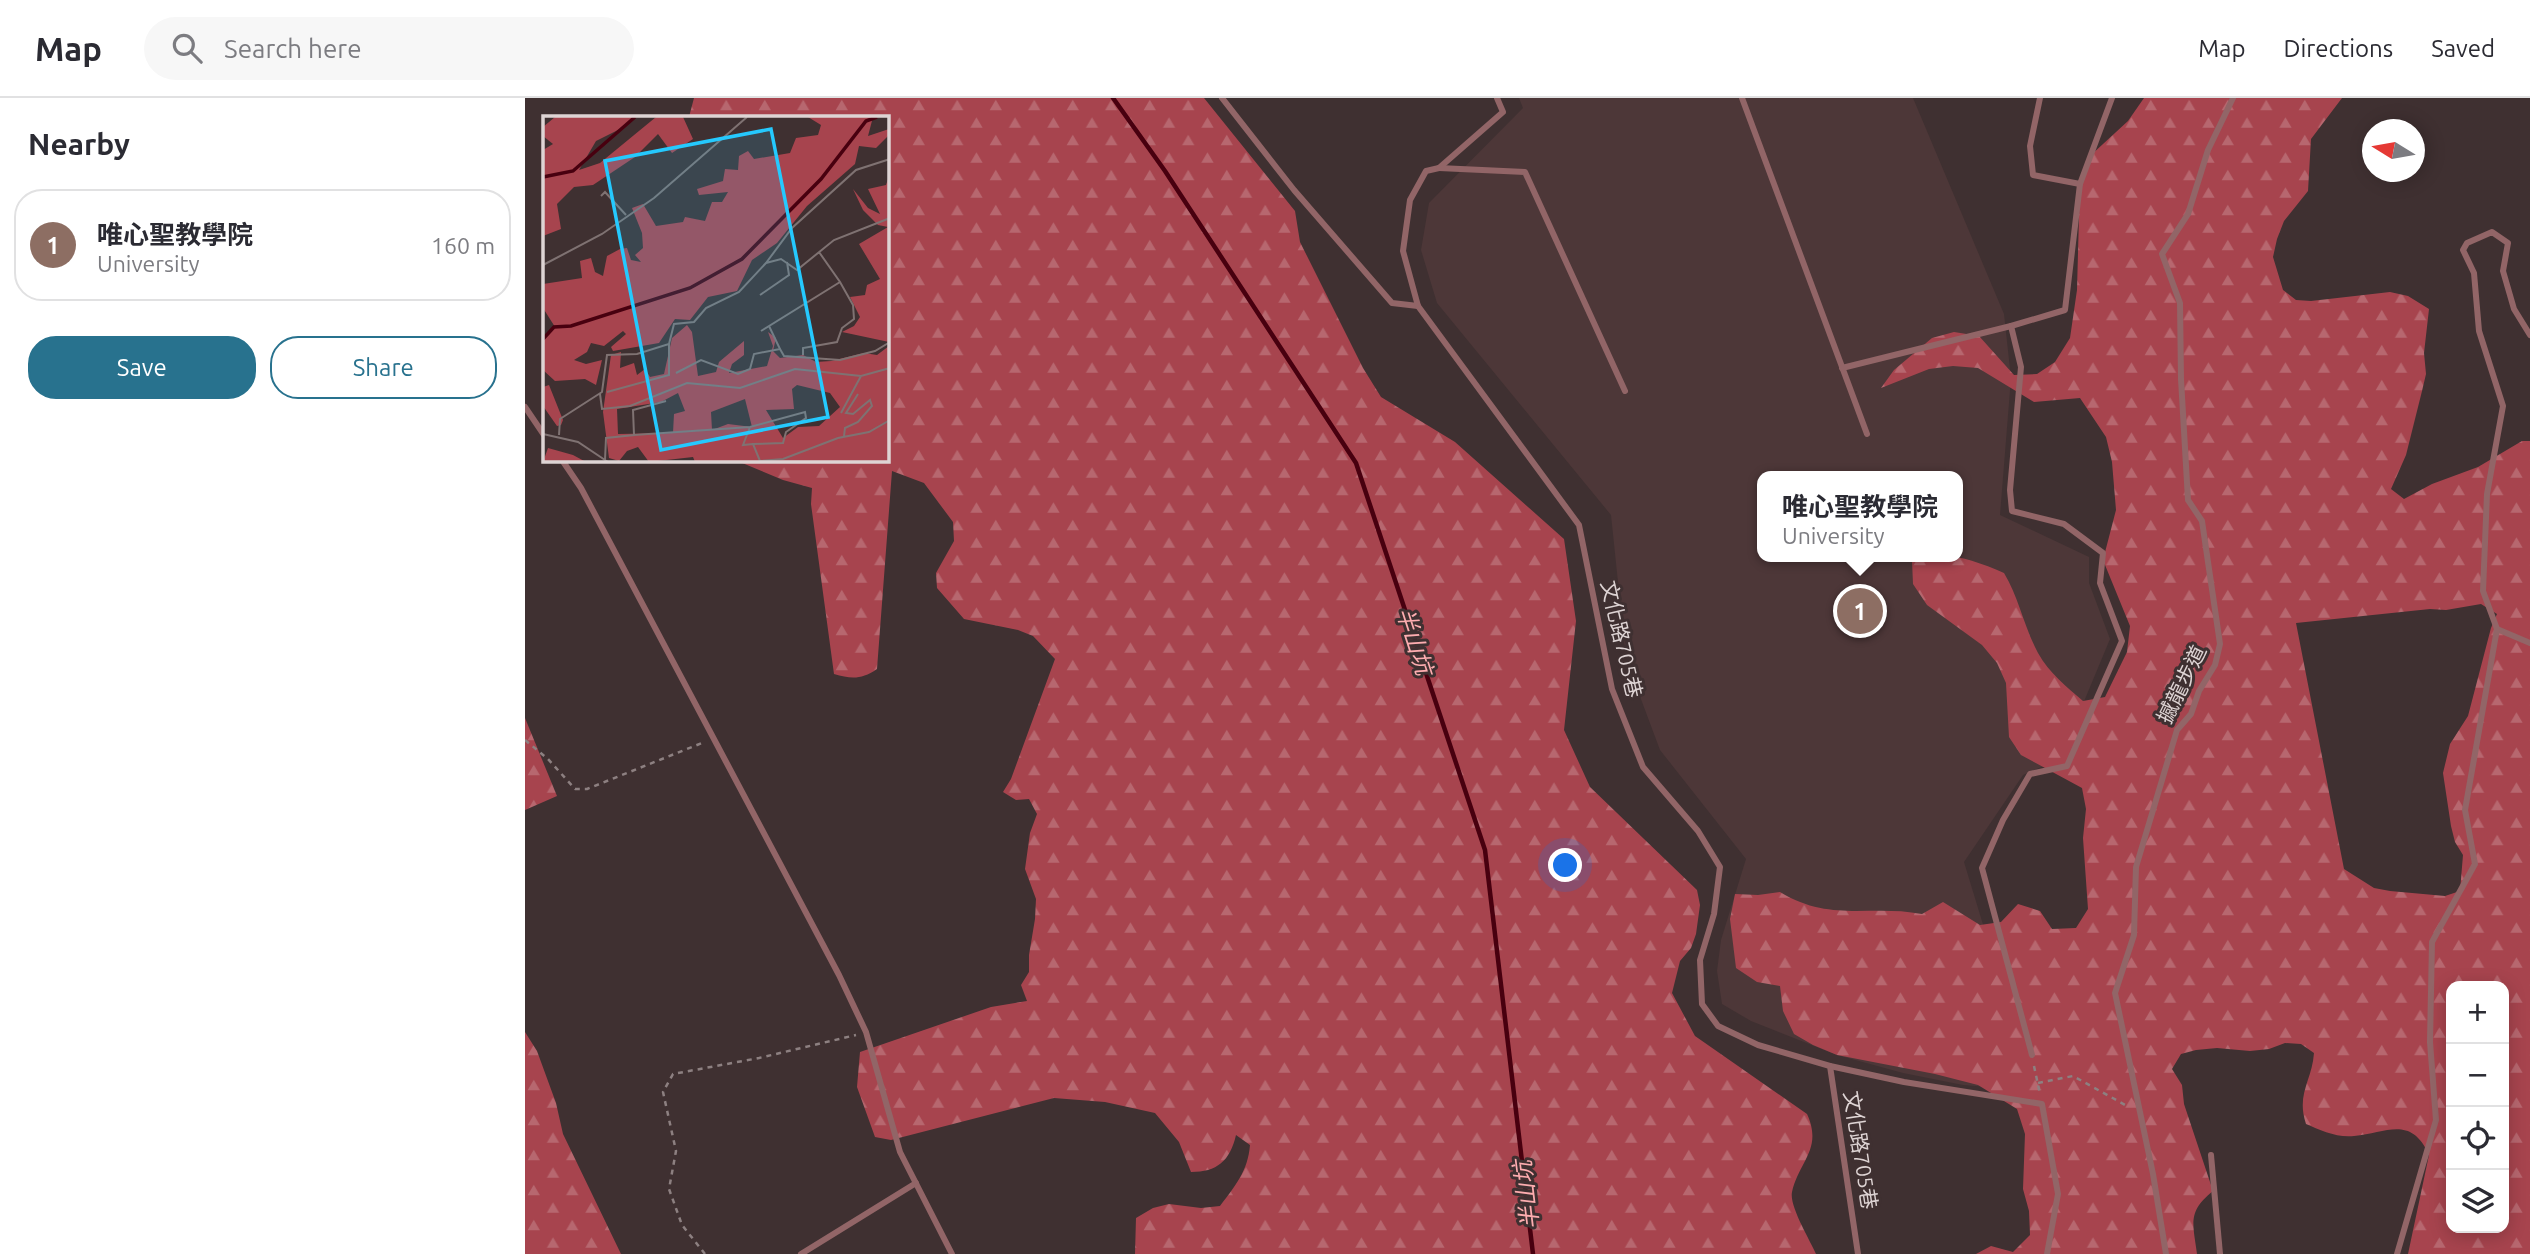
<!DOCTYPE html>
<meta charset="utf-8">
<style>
:root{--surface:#fff;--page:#f7f7f7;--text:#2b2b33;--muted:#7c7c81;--line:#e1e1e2;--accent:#28728e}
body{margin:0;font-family:Ubuntu,"Noto Sans TC",sans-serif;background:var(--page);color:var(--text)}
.controls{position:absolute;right:21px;bottom:21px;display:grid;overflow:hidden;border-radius:14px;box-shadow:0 4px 18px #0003}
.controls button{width:63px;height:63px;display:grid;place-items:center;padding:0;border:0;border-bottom:2px solid var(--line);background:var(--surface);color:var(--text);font:35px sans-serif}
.compass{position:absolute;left:1837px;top:21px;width:63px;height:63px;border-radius:50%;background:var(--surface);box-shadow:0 4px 18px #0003;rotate:281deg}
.you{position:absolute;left:1041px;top:768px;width:24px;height:24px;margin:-18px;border:5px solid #fff;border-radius:50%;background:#1a73e8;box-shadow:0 0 0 10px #1a73e833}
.badge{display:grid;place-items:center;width:46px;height:46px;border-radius:50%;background:var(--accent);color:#fff;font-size:23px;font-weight:700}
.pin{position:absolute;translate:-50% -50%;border:4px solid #fff;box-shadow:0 2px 7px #0006}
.popup{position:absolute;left:1232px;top:373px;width:206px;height:91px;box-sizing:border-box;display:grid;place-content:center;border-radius:14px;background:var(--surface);filter:drop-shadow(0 2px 5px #0005);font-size:23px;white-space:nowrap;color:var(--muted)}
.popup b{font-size:26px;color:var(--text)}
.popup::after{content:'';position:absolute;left:50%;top:100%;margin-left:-14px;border:14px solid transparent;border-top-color:var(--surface)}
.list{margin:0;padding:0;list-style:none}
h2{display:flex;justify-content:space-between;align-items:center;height:91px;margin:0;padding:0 28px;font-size:30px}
h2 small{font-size:23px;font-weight:400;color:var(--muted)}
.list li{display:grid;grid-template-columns:46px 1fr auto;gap:21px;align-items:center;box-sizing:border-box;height:112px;margin:0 14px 14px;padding:0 14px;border:2px solid var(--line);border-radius:28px}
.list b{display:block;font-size:26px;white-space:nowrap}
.list p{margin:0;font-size:23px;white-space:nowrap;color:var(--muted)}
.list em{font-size:23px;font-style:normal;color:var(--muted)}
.actions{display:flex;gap:14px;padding:21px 28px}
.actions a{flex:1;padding:16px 0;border:2px solid var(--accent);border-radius:28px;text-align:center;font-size:24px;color:var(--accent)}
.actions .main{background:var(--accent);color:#fff}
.icon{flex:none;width:38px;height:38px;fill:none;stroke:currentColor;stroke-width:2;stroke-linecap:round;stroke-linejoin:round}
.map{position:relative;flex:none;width:2005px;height:1156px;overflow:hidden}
header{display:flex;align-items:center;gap:42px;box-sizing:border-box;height:98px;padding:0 35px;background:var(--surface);border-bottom:2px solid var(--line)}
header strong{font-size:33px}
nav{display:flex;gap:38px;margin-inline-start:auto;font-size:24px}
.search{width:490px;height:63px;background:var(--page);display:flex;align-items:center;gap:18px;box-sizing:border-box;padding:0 24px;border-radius:38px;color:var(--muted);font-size:26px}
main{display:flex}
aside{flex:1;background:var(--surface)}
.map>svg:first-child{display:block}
.built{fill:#4d3738;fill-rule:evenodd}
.forest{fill:url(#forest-firs);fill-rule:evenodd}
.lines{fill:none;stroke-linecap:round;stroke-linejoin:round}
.stream{stroke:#48000f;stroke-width:4.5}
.path{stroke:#8d8081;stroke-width:2.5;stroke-dasharray:5 5;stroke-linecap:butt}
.service{stroke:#926567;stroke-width:6}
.labels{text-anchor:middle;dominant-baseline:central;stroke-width:6;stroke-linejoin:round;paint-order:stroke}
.street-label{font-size:21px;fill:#ded4d4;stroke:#3f3031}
.water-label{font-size:23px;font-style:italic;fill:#feadb0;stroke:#3f3031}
.inset-river{fill:none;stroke:#48000f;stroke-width:3.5}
.inset-road{fill:none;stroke:#7f7272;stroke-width:2}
.view{fill:#25c9fe;fill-opacity:0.15;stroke:#25c9fe;stroke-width:3.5}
.inset-edge{fill:none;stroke:#ded4d4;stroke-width:3.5}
</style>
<header>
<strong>Map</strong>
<div class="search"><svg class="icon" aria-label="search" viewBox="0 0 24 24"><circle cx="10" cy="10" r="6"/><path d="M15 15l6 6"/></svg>Search here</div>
<nav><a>Map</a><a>Directions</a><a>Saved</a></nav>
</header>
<main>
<aside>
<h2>Nearby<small></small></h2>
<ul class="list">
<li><span class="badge" style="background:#8d6e63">1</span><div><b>唯心聖教學院</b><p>University</p></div><em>160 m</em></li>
</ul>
<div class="actions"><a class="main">Save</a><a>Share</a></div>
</aside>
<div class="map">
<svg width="2005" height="1156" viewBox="0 0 2005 1156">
<defs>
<pattern id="forest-firs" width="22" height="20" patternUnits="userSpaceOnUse" patternTransform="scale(1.75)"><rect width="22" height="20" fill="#a7444e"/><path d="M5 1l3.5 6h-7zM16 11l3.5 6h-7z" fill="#b7676f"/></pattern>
</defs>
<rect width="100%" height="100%" fill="#3f3031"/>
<path class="built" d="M994 0H1388L1479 216 1486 280 1475 417 1564 459V485L1585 541 1535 661 1498 677 1439 764 1495 948 1500 992 1438 987 1378 975 1312 957 1226 923 1197 906 1192 873 1196 842 1221 761 1135 652 1101 561 1086 417 912 205 896 152 904 105 998 10ZM1237 378H1433V459H1237Z"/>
<g class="forest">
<path d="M169 0H679L770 113 775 144 838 270 856 299 930 344 1039 441 1051 523 1039 632 1065 689 1172 792 1175 807 1171 836 1166 850 1155 863 1147 895 1170 938 1282 1016C1298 1051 1274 1063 1267 1094 1264 1108 1285 1142 1291 1156H610L611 1120 628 1110 644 1106 676 1110 695 1108C710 1088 723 1073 725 1047L711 1037C705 1063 692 1074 666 1074L654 1044 630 1015 580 1004 529 1000 366 1042 350 1039 332 989 335 954 466 909 502 903 496 887 504 874V857L510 821 511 801 500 771 505 735 512 716 504 701 491 702 478 694 486 681 530 561 508 538 493 532 439 521 412 490 411 475 429 443 428 424 399 385 367 373 352 571C336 582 326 581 309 576L286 406 287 390 258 382 210 362H362V19H164Z"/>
<path d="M1619 0H1817L1786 41 1783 93 1759 123 1752 141 1748 159 1758 192 1771 202 1786 203 1865 194 1883 198 1904 211 1899 255 1901 276 1897 293 1881 357 1866 391 1879 401 1907 386 1953 369 1997 343H2005V1156H1883L1904 1057C1886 1017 1862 1035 1829 1038 1812 1040 1795 1032 1781 1026 1771 996 1787 983 1789 955L1776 946 1760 945 1744 951 1725 953 1692 950 1671 952 1656 956 1647 971 1657 987 1659 1006 1688 1093C1662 1114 1668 1125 1672 1156H1451L1466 1148 1488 1154 1505 1137 1504 1113 1498 1091 1500 1036 1492 1011 1453 987 1410 976 1312 957 1288 947 1269 936 1258 913 1255 888 1232 884 1211 870 1205 821 1210 796 1233 797 1255 794C1306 825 1345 806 1397 816L1418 804 1455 827 1476 824 1493 806 1515 813 1527 831 1551 830 1563 811 1558 740 1561 711 1557 690 1496 657 1484 639 1481 585 1472 565 1457 547 1402 507 1388 486 1387 462C1419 451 1449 462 1479 475 1494 500 1499 529 1513 555 1524 575 1542 589 1558 603L1580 599 1602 554 1605 528 1578 462 1591 412 1587 364 1581 339 1555 300 1509 304 1453 270 1428 268 1404 271 1356 290 1369 272 1407 240 1429 234 1454 238 1489 277 1512 276 1530 264 1545 240 1552 192 1555 82 1565 58 1603 23ZM1956 506 1972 516 1966 530 1943 618 1925 646 1918 675 1926 728 1930 744 1938 757 1935 793 1920 798 1865 793 1849 790 1819 771 1771 525 1905 511 1921 512ZM1926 888H1979V1130H1926Z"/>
<polygon points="0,620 32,698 0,712"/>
<polygon points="0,934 12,953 31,1005 38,1036 96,1156 0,1156"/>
</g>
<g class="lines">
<polyline class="stream" points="588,0 640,73 831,365 960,752 1008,1156"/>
<g class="path">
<polyline points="0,642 23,661 50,691 62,691 177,645"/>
<polyline points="1509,968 1515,996"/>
<polyline points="1513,985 1548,978 1602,1008"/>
<polyline points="180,1156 157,1127 144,1091 151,1053 138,994 148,976 234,960 331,937"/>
</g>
<g class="service">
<polyline points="697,0 769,92 867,205 893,208"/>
<polyline points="972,0 978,14 914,70 901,73 885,102 878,153 893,208 1054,427 1087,591 1118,669 1173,733 1195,769 1189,816 1175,862 1177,906 1193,928 1233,947 1305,968 1333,1156"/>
<polyline points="1217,0 1342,336"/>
<polyline points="1515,0 1505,48 1508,77 1555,86"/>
<polyline points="914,70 1000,74 1100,293"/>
<polyline points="1486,228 1540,212 1555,86 1587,0"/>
<polyline points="1317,270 1486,228 1496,269 1485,392 1487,413 1539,426 1578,455 1575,485 1597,543 1542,668 1505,676 1478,722 1457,770 1507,957"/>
<polyline points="0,309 19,337"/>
<polyline points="37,362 56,390 314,877 341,934 375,1054 427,1156"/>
<polyline points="1972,531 2005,545"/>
<polyline points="1305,968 1379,984 1517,1006 1533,1096 1522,1156"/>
<polyline points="1686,1057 1695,1156"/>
<polyline points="276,1156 391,1085"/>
<polyline points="1641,1156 1628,1076 1590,895 1609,837 1611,769 1652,632 1666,616 1674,593 1690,567 1695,546 1677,423 1663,402 1656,281 1655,205 1637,156 1663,116 1683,52 1708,0"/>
<polyline points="1872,1156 1911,1022 1905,944 1907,844 1950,766 1940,712 1972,531 1958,493 1962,396 1978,308 1954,233 1949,175 1938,152 1942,145 1967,134 1983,145 1978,173 1989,211 2005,237"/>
</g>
</g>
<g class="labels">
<g class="street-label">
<text transform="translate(1097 541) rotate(77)">文化路705巷</text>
<text transform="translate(1656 586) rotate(-64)">撼龍步道</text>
<text transform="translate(1336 1052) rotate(81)">文化路705巷</text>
</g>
<g class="water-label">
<text transform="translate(890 543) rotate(72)">半山坑</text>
<text transform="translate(1001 1097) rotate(-97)">半山坑</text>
</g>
</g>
<g transform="translate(18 18)">
<rect width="346" height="346" fill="#3f3031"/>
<path d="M12 1H89L83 10 53 25 36 54 57 47 113 1H140L150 23 129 37 115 18 92 41 50 69 31 71 14 88 18 113 0 120V34L10 28 0 20V11ZM265 1H330L325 20 346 13V19L333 32 316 30 312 48 264 90 234 127 209 144 194 175 165 181 147 204 132 203 116 227 70 235 68 231 83 218 80 215 61 230 48 227 44 236 31 244 43 248 59 244 53 269 42 263 12 265 0 254V223L12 211 0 192V168L39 162 37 145 48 142 52 156 60 160 64 140 77 133 84 132 88 144 98 146 92 139 100 132 99 117 89 92 100 88 113 110 140 106 142 101 162 105 169 86H179L185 76 156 79 154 73 180 65 182 53 195 54 196 40 205 35 211 43 247 37 253 22 275 19 278 9ZM346 60V226L299 216 311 210 317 201 307 181 322 179 324 169 337 163 316 128 345 111 335 109 320 94 310 73 325 92 337 98 325 73 343 69ZM144 209 149 216 155 260 173 256 176 246 201 225V239L189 248 186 257 224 250 230 230 225 216 233 222 230 235 237 242 260 239 273 246 288 245 321 237 334 239 346 230V345L152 346 150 341 106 346 95 331 84 335 76 345 66 342 60 296 68 239 78 236 77 252 91 247 94 259 102 253 107 261 121 258 129 222ZM254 269 287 277 297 291 276 310 255 311 240 322 223 294 251 293 249 273ZM135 277 142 295 131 298 130 317 75 318 74 293 118 286ZM202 283 209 311 185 308 169 314 168 296ZM6 269 20 304 18 309 14 310 0 290V271ZM5 332 30 339 43 346H0Z" fill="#a7444e" fill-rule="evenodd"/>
<path class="inset-river" d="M0 61 30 55 92 1M0 223 11 211 28 210 147 172 199 143 278 63 323 5 334 1"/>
<path class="inset-road" d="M58 80 62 76 83 99M223 147 249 112 313 54 347 43M0 149 59 118 111 82 204 1M217 179 246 159 244 146M218 215 297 166 276 136M237 233 241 240 297 244 332 235 347 226M260 239V232L294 226 299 212 311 203 310 189 297 166M133 257 158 244 195 258 207 253 211 238 237 233 226 210M64 276 126 259V228M57 278 59 293 87 290 144 267 197 272 252 253 318 260 347 252M298 297 318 260M207 311 200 329 210 328M0 318 35 326 65 346M16 319 17 303 59 276 64 239 94 238 126 228 131 208 151 206 163 192 196 176 223 147 238 143 254 154 291 124 347 102M91 319 207 311 262 296 263 302 243 316 240 327 210 328 217 345M301 320 302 312 315 306 329 290 327 284 310 298 303 297 315 278M62 344 63 322 91 319 90 294 123 285M217 345 240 343 295 322 326 316 347 304"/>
<path class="view" d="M228 13 285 301 118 334 62 45Z"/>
<rect width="346" height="346" class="inset-edge"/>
</g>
</svg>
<div class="controls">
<button>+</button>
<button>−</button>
<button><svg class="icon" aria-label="locate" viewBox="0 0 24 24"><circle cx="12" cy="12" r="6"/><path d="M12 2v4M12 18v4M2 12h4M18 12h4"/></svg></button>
<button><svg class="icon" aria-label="layers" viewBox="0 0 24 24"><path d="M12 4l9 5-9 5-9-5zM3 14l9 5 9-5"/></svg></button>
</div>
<svg class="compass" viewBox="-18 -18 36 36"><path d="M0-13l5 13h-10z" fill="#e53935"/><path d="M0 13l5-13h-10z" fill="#7c7c81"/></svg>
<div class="you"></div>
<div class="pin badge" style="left:1335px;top:513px;background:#8d6e63">1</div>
<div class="popup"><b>唯心聖教學院</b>University</div>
</div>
</main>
